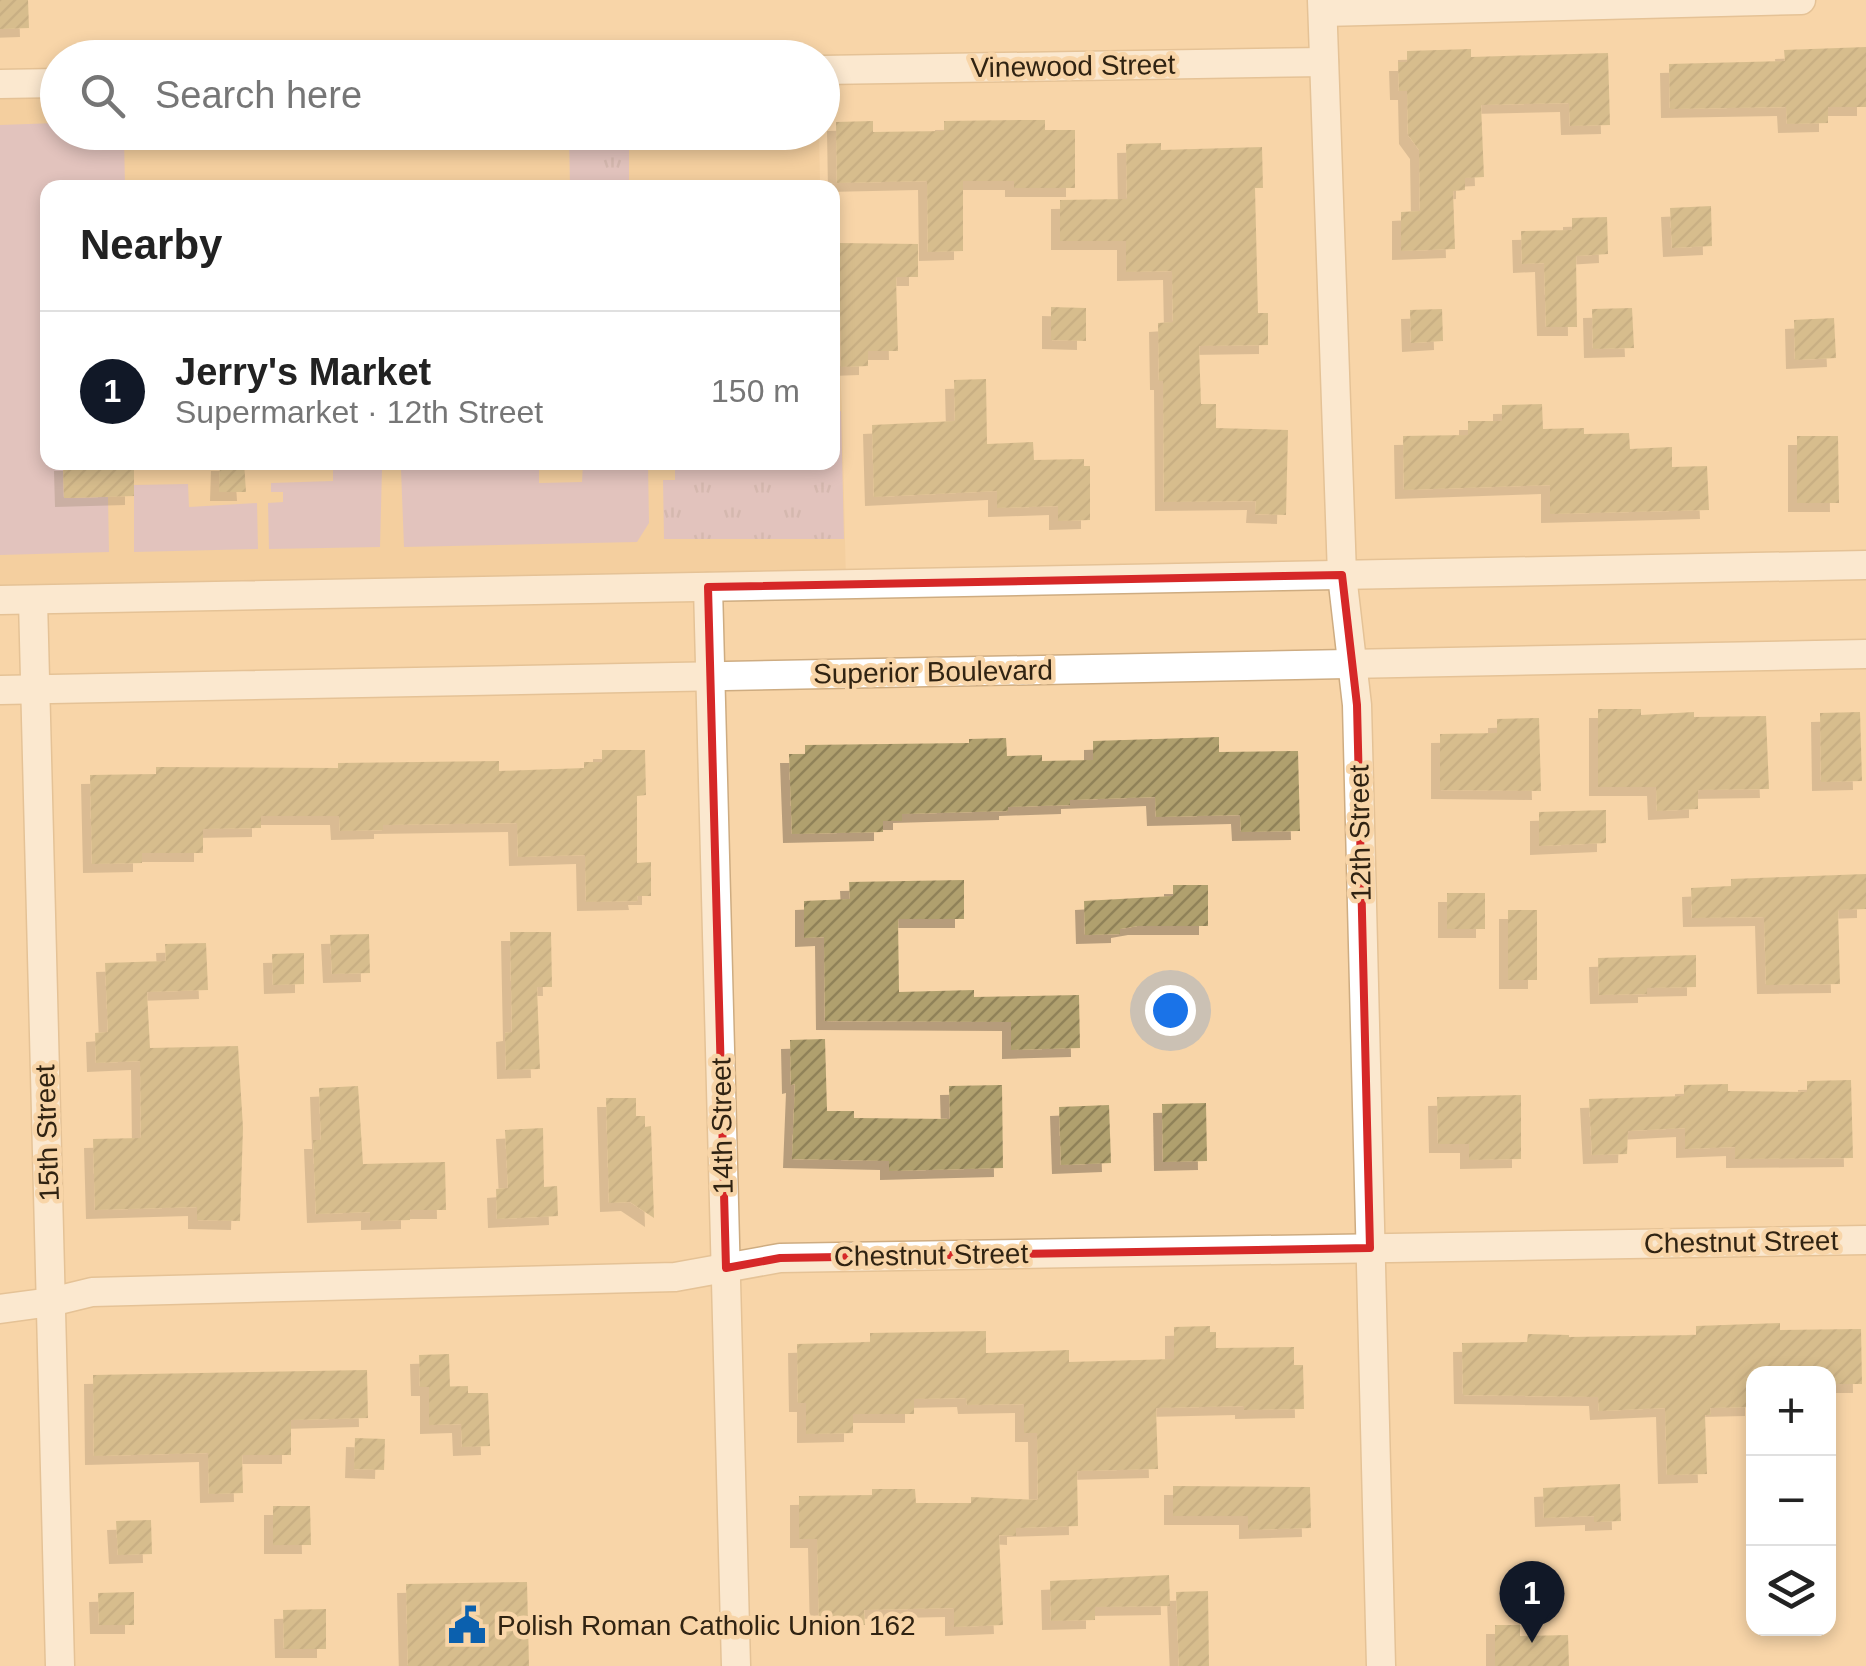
<!DOCTYPE html>
<meta charset="utf-8">
<style>
:root{--surface:#fff;--page:#f6f6f6;--text:#222;--muted:#767676;--line:#e0e0e0;--accent:#111827}
body{margin:0;font-family:Arial,sans-serif;background:var(--page);color:var(--text)}
.controls{position:absolute;right:30px;bottom:30px;display:grid;overflow:hidden;border-radius:20px;box-shadow:0 5px 15px #0003}
.controls button{width:90px;height:90px;display:grid;place-items:center;padding:0;border:0;border-bottom:2px solid var(--line);background:var(--surface);color:var(--text);font:50px sans-serif}
.you{position:absolute;left:1170px;top:1010px;width:35px;height:35px;margin:-25px;border:8px solid #fff;border-radius:50%;background:#1a73e8;box-shadow:0 0 0 15px #1a73e833}
.badge{display:grid;place-items:center;width:65px;height:65px;border-radius:50%;background:var(--accent);color:#fff;font-size:32px;font-weight:700}
.pin{position:absolute;translate:-50% -82px;filter:drop-shadow(0 2px 5px #0008)}
.pin::after{content:'';position:absolute;top:52px;width:35px;height:30px;background:inherit;clip-path:polygon(0 0,100% 0,50% 100%)}
.list{margin:0;padding:0;list-style:none}
h2{display:flex;justify-content:space-between;align-items:center;height:130px;margin:0;padding:0 40px;font-size:42px}
h2 small{font-size:32px;font-weight:400;color:var(--muted)}
.list li{display:grid;grid-template-columns:65px 1fr auto;gap:30px;align-items:center;box-sizing:border-box;height:160px;padding:0 40px;border-top:2px solid var(--line)}
.list b{display:block;font-size:38px;white-space:nowrap}
.list p{margin:0;font-size:32px;white-space:nowrap;color:var(--muted)}
.list em{font-size:32px;font-style:normal;color:var(--muted)}
.icon{flex:none;width:55px;height:55px;fill:none;stroke:currentColor;stroke-width:2;stroke-linecap:round;stroke-linejoin:round}
.map{position:relative;flex:none;width:1866px;height:1666px;overflow:hidden}
.search{position:absolute;background:var(--surface);box-shadow:0 5px 15px #0003;left:40px;top:40px;width:800px;height:110px;display:flex;align-items:center;gap:25px;box-sizing:border-box;padding:0 35px;border-radius:55px;color:var(--muted);font-size:38px}
.panel{position:absolute;background:var(--surface);box-shadow:0 5px 15px #0003;left:40px;top:180px;width:800px;height:290px;border-radius:20px}
.map>svg:first-child{display:block}
.built{fill:#efc794}
.grass{fill:#c7aed7}
.park{fill:url(#park-tufts)}
.building{fill:url(#building-hatch);filter:url(#shadow)}
.lines{fill:none;stroke-linecap:round;stroke-linejoin:round}
.street-casing{stroke:#ceac81;stroke-width:31}
.street{stroke:#fff;stroke-width:28}
.marked{fill:none;stroke:#d62828;stroke-width:8;stroke-linejoin:round}
.labels{text-anchor:middle;dominant-baseline:central;stroke-width:9;stroke-linejoin:round;paint-order:stroke}
.street-label{font-size:28px;fill:#302312;stroke:#f8d5a8}
.poi-label{font-size:28px;fill:#302312;stroke:#f8d5a8;text-anchor:start}
</style>
<div class="map">
<svg width="1866" height="1666" viewBox="0 0 1866 1666">
<defs>
<pattern id="park-tufts" width="24" height="20" patternUnits="userSpaceOnUse" patternTransform="scale(2.5)"><rect width="24" height="20" fill="#c7aed7"/><path d="M3 7l-1-3M5 7V3M7 7l1-3M15 17l-1-3M17 17v-4M19 17l1-3" fill="none" stroke="#ab95b8"/></pattern>
<pattern id="building-hatch" width="6" height="6" patternUnits="userSpaceOnUse" patternTransform="scale(2.5)"><rect width="6" height="6" fill="#b0a06e"/><path d="M-1 1l2-2M0 6l6-6M5 7l2-2" fill="none" stroke="#908259"/></pattern>
<filter id="shadow"><feDropShadow dx="-9" dy="9" stdDeviation="0" flood-color="#0004"/></filter>
</defs>
<rect width="100%" height="100%" fill="#f8d5a8"/>
<polygon class="built" points="57,83 58,132 819,133 820,187 48,188 48,462 832,462 833,289 836,294 842,409 846,584 0,600 0,84"/>
<g class="grass">
<polygon points="57,123 58,132 208,133 124,137 125,187 48,188 48,462 63,463 64,498 108,497 109,552 0,555 0,125"/>
<polygon points="583,463 648,463 649,523 637,542 404,547 401,469 539,467 539,483 582,482"/>
<polygon points="382,469 380,547 269,549 268,503 283,502 283,492 271,492 271,483 333,481 333,470"/>
<polygon points="188,484 189,507 257,503 258,549 134,552 134,485"/>
</g>
<g class="park">
<polygon points="569,133 629,133 629,186 570,187"/>
<polygon points="841,411 844,539 664,539 663,480 675,480 675,463 832,462 833,412"/>
</g>
<g class="building">
<polygon points="0,0 28,0 29,28 0,29"/>
<polygon points="1866,47 1866,107 1828,107 1828,123 1787,124 1786,107 1670,109 1669,64 1785,61 1784,50"/>
<polygon points="1471,49 1471,57 1608,53 1610,125 1570,126 1569,103 1481,105 1484,177 1465,178 1465,190 1453,191 1455,249 1401,251 1401,212 1420,211 1419,150 1408,135 1407,91 1399,91 1398,62 1407,62 1407,51"/>
<polygon points="1019,120 1045,120 1045,130 1075,130 1075,188 1014,188 1014,181 963,181 963,251 928,252 927,181 837,183 836,122 873,121 873,132 944,131 944,121"/>
<polygon points="1161,143 1161,150 1262,147 1263,188 1255,188 1258,313 1268,313 1268,345 1199,346 1201,404 1216,404 1216,428 1288,430 1286,515 1255,514 1256,501 1164,502 1163,381 1159,381 1158,323 1173,322 1172,271 1126,272 1126,241 1060,241 1060,200 1127,199 1126,144"/>
<polygon points="1711,206 1712,246 1672,248 1670,208"/>
<polygon points="1607,217 1608,254 1576,256 1577,327 1546,327 1544,263 1522,264 1521,231 1572,230 1572,218"/>
<polygon points="839,243 918,244 918,277 896,277 898,351 868,351 868,366 841,367"/>
<polygon points="1051,307 1086,308 1086,341 1051,340"/>
<polygon points="1632,308 1634,348 1593,349 1592,309"/>
<polygon points="1442,309 1443,341 1411,343 1410,310"/>
<polygon points="1834,318 1836,358 1795,360 1794,320"/>
<polygon points="986,379 987,444 1033,442 1034,460 1084,459 1084,466 1090,466 1090,520 1058,521 1058,506 997,508 997,491 874,497 872,425 955,421 954,380"/>
<polygon points="1542,404 1543,429 1584,428 1584,434 1629,433 1630,449 1672,447 1672,467 1707,466 1709,510 1550,514 1550,485 1404,490 1403,436 1468,435 1468,421 1502,421 1502,405"/>
<polygon points="1797,436 1838,436 1839,503 1797,503"/>
<polygon points="63,462 134,462 134,496 64,498"/>
<polygon points="220,462 244,462 246,492 219,492"/>
<polygon points="1598,709 1641,709 1641,715 1694,712 1694,717 1766,716 1769,789 1698,790 1698,809 1657,811 1656,787 1598,787"/>
<polygon points="1860,712 1862,781 1821,782 1820,713"/>
<polygon points="1539,718 1541,791 1440,790 1440,734 1497,733 1497,719"/>
<polygon points="1219,737 1219,752 1298,751 1300,831 1241,832 1240,815 1156,817 1155,797 1070,800 1070,805 1008,807 1008,811 902,814 902,821 883,821 883,832 792,834 789,754 805,754 805,745 969,743 969,739 1006,738 1007,756 1042,755 1042,761 1093,760 1093,741"/>
<polygon points="602,750 645,750 646,795 637,796 637,863 651,862 651,896 637,896 638,901 586,902 585,855 518,857 517,823 383,825 383,830 340,831 339,816 261,816 261,828 203,829 203,853 142,853 142,863 92,864 90,775 156,774 156,767 338,768 338,763 499,761 499,771 584,768 584,762 602,762"/>
<polygon points="1606,810 1606,843 1539,846 1539,812"/>
<polygon points="1866,874 1866,909 1838,910 1840,984 1766,985 1764,917 1692,918 1691,888 1731,886 1731,879"/>
<polygon points="964,880 964,919 898,919 899,992 974,990 974,997 1079,995 1080,1048 1011,1050 1011,1022 825,1021 824,937 804,938 804,901 850,899 849,882"/>
<polygon points="1173,885 1208,885 1208,926 1137,926 1120,929 1120,934 1085,935 1084,901 1173,896"/>
<rect x="1447" y="893" width="38" height="36"/>
<rect x="1508" y="910" width="29" height="70"/>
<polygon points="510,932 551,932 552,987 537,987 540,1069 506,1070 505,1033 512,1032"/>
<polygon points="369,934 370,973 332,974 330,935"/>
<polygon points="206,943 208,990 147,992 150,1048 238,1046 243,1128 240,1221 197,1220 197,1207 95,1210 93,1139 141,1138 140,1061 96,1063 95,1033 108,1032 105,963 166,961 165,944"/>
<polygon points="304,953 304,984 273,985 272,954"/>
<polygon points="1696,955 1696,987 1647,988 1647,994 1599,995 1598,958"/>
<polygon points="825,1039 827,1111 854,1111 854,1118 950,1119 949,1086 1002,1085 1003,1168 889,1171 889,1161 792,1159 795,1084 791,1085 790,1040"/>
<polygon points="1851,1080 1853,1158 1735,1159 1735,1147 1685,1149 1685,1128 1628,1131 1627,1154 1592,1155 1589,1099 1684,1096 1684,1085 1728,1084 1728,1091 1807,1092 1807,1081"/>
<polygon points="358,1086 363,1164 445,1162 446,1210 410,1210 410,1220 370,1221 370,1212 316,1214 313,1140 321,1140 319,1088"/>
<polygon points="1521,1095 1521,1159 1469,1160 1469,1144 1438,1144 1437,1097"/>
<polygon points="606,1098 636,1098 636,1116 645,1116 645,1127 651,1126 654,1218 630,1202 609,1203"/>
<polygon points="1206,1103 1207,1161 1163,1162 1162,1104"/>
<polygon points="1109,1105 1111,1163 1061,1165 1059,1107"/>
<polygon points="543,1128 544,1187 557,1186 558,1216 497,1219 496,1189 508,1188 505,1130"/>
<polygon points="1780,1323 1780,1330 1861,1329 1862,1384 1828,1384 1828,1374 1754,1374 1754,1407 1710,1408 1711,1415 1705,1415 1707,1474 1667,1475 1665,1408 1599,1411 1598,1397 1463,1395 1462,1343 1527,1342 1528,1334 1569,1335 1569,1337 1696,1335 1696,1326"/>
<polygon points="1210,1326 1210,1332 1216,1332 1216,1348 1294,1347 1294,1365 1303,1365 1304,1409 1244,1410 1244,1406 1156,1408 1158,1469 1077,1471 1078,1526 1016,1528 1016,1536 999,1535 1003,1625 954,1627 954,1608 864,1610 865,1625 819,1626 817,1539 799,1539 799,1496 872,1495 872,1489 915,1489 916,1503 971,1503 971,1497 1038,1500 1037,1433 1024,1433 1024,1404 967,1405 966,1398 914,1399 914,1414 853,1414 853,1433 806,1434 806,1403 798,1403 797,1344 870,1342 870,1333 986,1331 986,1353 1069,1350 1069,1362 1174,1359 1174,1327"/>
<polygon points="449,1354 450,1387 420,1387 419,1355"/>
<polygon points="367,1370 368,1418 291,1420 291,1455 242,1455 243,1493 209,1494 208,1453 94,1456 93,1375"/>
<polygon points="468,1386 468,1393 488,1393 490,1446 462,1447 461,1424 429,1425 429,1387"/>
<polygon points="355,1438 385,1439 384,1470 354,1469"/>
<polygon points="1620,1484 1621,1521 1594,1522 1594,1516 1544,1518 1543,1488"/>
<polygon points="1173,1486 1310,1487 1311,1528 1248,1530 1248,1516 1173,1516"/>
<polygon points="273,1506 310,1506 311,1545 273,1545"/>
<polygon points="151,1520 152,1554 118,1555 116,1521"/>
<polygon points="1169,1575 1170,1606 1095,1607 1095,1620 1051,1621 1050,1581"/>
<polygon points="527,1582 529,1666 408,1666 406,1584"/>
<polygon points="1208,1591 1209,1666 1179,1666 1176,1592"/>
<polygon points="134,1592 134,1625 99,1625 98,1593"/>
<polygon points="326,1609 326,1649 284,1649 283,1610"/>
<polygon points="1495,1625 1520,1625 1520,1636 1568,1635 1569,1666 1495,1666"/>
</g>
<g class="lines">
<g class="street-casing">
<g id="street">
<polyline points="1322,0 1342,575 1357,705 1381,1666"/>
<polyline points="1323,12 1801,0"/>
<polyline points="822,70 1324,62"/>
<polyline points="0,84 58,83"/>
<polyline points="708,587 736,1666"/>
<polyline points="0,600 1866,565"/>
<polyline points="33,600 60,1666"/>
<polyline points="0,690 1866,654"/>
<polyline points="0,1309 51,1302 92,1292 675,1277 780,1258 1866,1240"/>
</g>
</g>
<use href="#street" class="street"/>
</g>
<path d="M0 0H1866V1666H0ZM1342 575 1357 705 1370 1248 780 1258 726 1268 708 587Z" fill="#f8d5a8" fill-opacity=".55" fill-rule="evenodd"/>
<path class="marked" d="M1342 575 1357 705 1370 1248 780 1258 726 1268 708 587Z"/>
<defs>
<g id="civic-bare" transform="scale(3)"><path d="M-.6-6.5H3V-4.5H.6V-3L4-1V1h2V6H-6V1h2V-1L-.6-3ZM-1.2 2.5V6h2.4V2.5Z" fill="#0b60ae" stroke="#f8d5a8" stroke-width="2.5" paint-order="stroke"/></g>
</defs>
<g fill-rule="evenodd">
<use href="#civic-bare" x="467" y="1625"/>
</g>
<g class="labels">
<g class="street-label">
<text transform="translate(1073 66) rotate(-1)">Vinewood Street</text>
<text transform="translate(933 672) rotate(-1)">Superior Boulevard</text>
<text transform="translate(1360 833) rotate(-91)">12th Street</text>
<text transform="translate(722 1126) rotate(-91)">14th Street</text>
<text transform="translate(47 1133) rotate(-92)">15th Street</text>
<text transform="translate(1741 1242) rotate(-1)">Chestnut Street</text>
<text transform="translate(931 1255) rotate(-1)">Chestnut Street</text>
</g>
<g class="poi-label">
<text x="497" y="1625">Polish Roman Catholic Union 162</text>
</g>
</g>
</svg>
<div class="controls">
<button>+</button>
<button>−</button>
<button><svg class="icon" aria-label="layers" viewBox="0 0 24 24"><path d="M12 4l9 5-9 5-9-5zM3 14l9 5 9-5"/></svg></button>
</div>
<div class="you"></div>
<div class="pin badge" style="left:1532px;top:1643px">1</div>
<div class="search"><svg class="icon" aria-label="search" viewBox="0 0 24 24"><circle cx="10" cy="10" r="6"/><path d="M15 15l6 6"/></svg>Search here</div>
<section class="panel">
<h2>Nearby<small></small></h2>
<ul class="list">
<li><span class="badge">1</span><div><b>Jerry's Market</b><p>Supermarket · 12th Street</p></div><em>150 m</em></li>
</ul>
</section>
</div>
